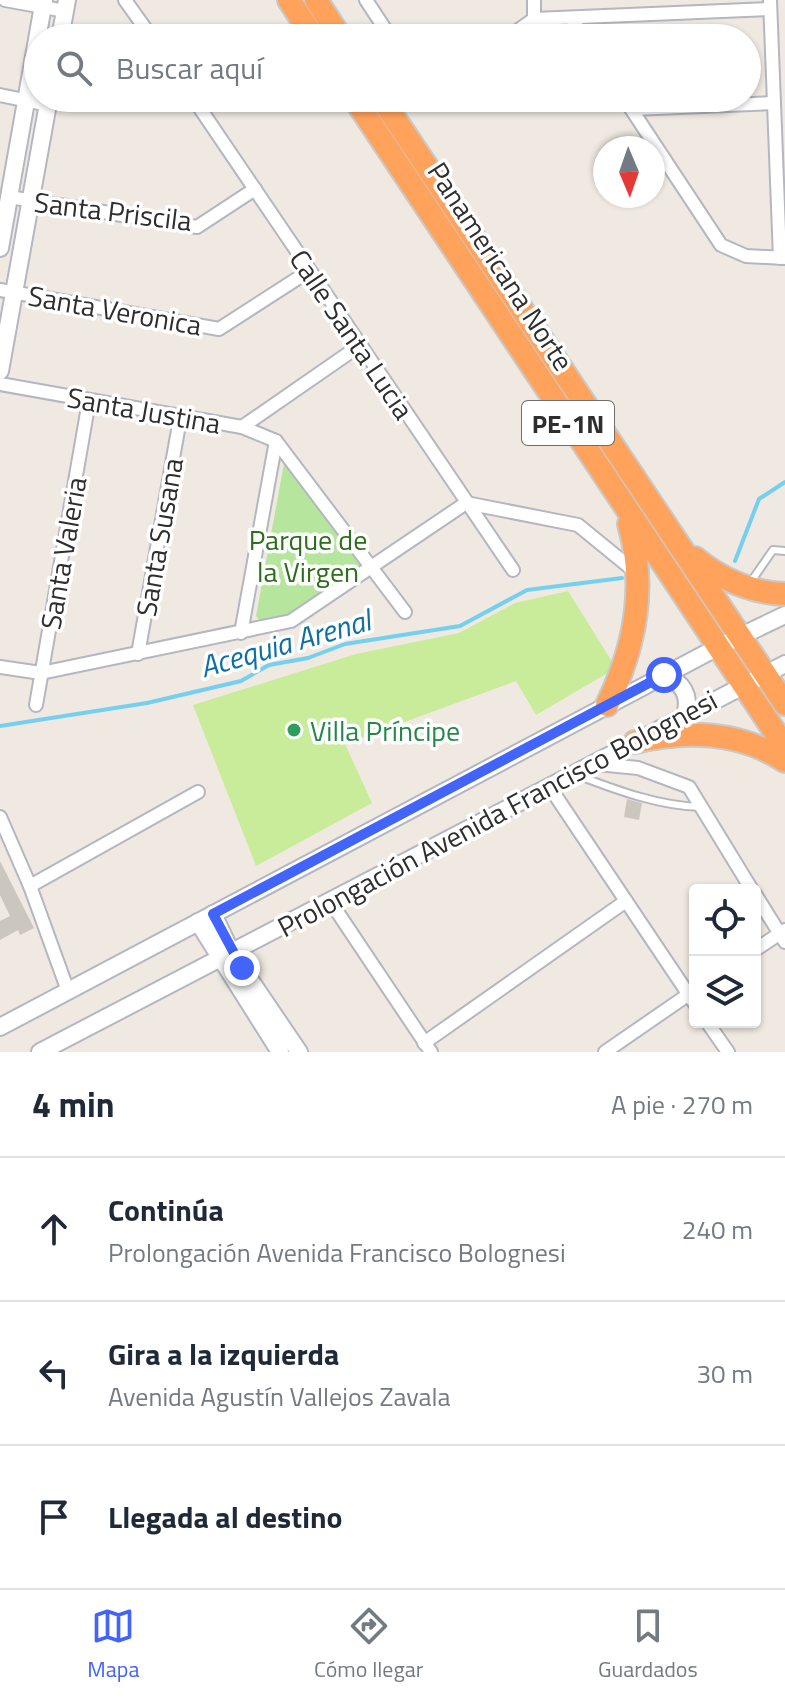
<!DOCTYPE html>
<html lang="es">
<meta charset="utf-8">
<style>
:root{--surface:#fff;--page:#f6f6f7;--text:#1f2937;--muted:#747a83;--line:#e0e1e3;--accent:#4264fb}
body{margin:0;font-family:"Titillium Web",sans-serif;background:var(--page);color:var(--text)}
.controls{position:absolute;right:24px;bottom:24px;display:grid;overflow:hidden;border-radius:8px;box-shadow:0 2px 6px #0004}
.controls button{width:72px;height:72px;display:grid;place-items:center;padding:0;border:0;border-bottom:2px solid var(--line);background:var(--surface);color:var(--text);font:40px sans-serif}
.compass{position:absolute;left:593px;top:136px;width:72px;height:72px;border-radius:50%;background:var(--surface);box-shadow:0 2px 6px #0004;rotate:178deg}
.stop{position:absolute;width:24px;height:24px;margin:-18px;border:6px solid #4264fb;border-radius:50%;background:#fff}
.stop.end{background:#4264fb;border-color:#fff;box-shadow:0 2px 8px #0008}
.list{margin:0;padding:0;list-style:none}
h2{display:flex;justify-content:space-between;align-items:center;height:104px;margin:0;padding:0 32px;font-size:34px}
h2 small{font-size:26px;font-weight:400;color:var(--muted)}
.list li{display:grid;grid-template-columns:52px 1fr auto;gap:24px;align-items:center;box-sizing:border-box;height:144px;padding:0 32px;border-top:2px solid var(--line)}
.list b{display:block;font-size:30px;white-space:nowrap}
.list p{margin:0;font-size:26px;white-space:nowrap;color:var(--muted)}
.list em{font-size:26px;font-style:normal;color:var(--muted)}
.icon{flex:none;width:44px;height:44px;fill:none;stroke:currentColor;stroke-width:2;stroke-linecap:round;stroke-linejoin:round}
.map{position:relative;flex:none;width:785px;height:1052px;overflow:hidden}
.search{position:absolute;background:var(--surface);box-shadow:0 2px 6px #0004;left:24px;right:24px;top:24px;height:88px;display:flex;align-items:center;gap:20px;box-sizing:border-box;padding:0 28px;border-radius:44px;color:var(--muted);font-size:30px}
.sheet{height:536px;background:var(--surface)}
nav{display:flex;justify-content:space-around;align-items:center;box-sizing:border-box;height:112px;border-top:2px solid var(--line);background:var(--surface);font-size:22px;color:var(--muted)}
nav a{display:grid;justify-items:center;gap:4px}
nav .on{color:var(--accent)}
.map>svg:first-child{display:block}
.green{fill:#b6e59e}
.pitch{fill:#c9ec9a}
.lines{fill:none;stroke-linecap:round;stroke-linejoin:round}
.stream{stroke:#75cff0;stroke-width:4}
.building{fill:#cbc7bf}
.lane-casing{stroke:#b4b7c1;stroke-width:10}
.street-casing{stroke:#b4b7c1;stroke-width:16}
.secondary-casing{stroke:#b4b7c1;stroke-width:20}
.highway-casing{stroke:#c9c9c9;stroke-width:26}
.lane{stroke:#fff;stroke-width:6}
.street{stroke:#fff;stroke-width:12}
.secondary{stroke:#fff;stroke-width:16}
.highway{stroke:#ffa35c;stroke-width:22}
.route{stroke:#4264fb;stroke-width:10}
.leisure-dot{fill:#2e9e5b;stroke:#fff;stroke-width:3}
.labels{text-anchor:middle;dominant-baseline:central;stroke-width:7;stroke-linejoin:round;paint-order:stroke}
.shield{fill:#fff;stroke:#6d6d6d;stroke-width:2}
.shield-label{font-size:26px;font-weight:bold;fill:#2e2e2e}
.street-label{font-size:28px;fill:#2e2e2e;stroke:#fff}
.park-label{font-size:28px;fill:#2c6e1b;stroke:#fff}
.leisure-label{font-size:28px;fill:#27864d;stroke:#fff;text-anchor:start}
.water-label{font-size:30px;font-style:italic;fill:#0d6fa3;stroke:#fff}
</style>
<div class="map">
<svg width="785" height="1052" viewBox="0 0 785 1052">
<rect width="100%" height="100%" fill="#efe9e1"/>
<polygon class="green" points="291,462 363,566 292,614 260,621 256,616 284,464"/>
<polygon class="pitch" points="568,591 616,668 536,715 516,681 345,744 372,803 256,866 193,705 356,654 459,633 515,603"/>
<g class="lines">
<g class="stream">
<polyline points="735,561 759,499 785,482"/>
<polyline points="0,726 147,703 241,681 269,665 308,658 345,644 460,626 527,590 622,578"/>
</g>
</g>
<g class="building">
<polygon points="627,799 642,803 639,820 624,817"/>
<polygon points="0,861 34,928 20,935 18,930 0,940 0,921 10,916 0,895"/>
</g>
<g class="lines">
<g class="lane-casing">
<g id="lane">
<polyline points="750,583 773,550 785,551"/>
<path d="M577 775C616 790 659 806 701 807"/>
</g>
</g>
<g class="street-casing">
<g id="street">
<polyline points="5,0 65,11"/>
<polyline points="125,0 152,38"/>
<polyline points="366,0 391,38"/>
<polyline points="534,0 534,19"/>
<polyline points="770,0 780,258"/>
<polyline points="571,18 585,38"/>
<polyline points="507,38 534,19 770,9"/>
<polyline points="0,95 48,105"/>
<polyline points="193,98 513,570"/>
<polyline points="624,98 721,245 746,256 785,258"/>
<polyline points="632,109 774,103"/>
<polyline points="9,197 197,227 255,189"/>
<polyline points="0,290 219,329 309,271"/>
<polyline points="0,384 242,427 359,346"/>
<polyline points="242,427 276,441 405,612"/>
<polyline points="241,633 276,441"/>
<polyline points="138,654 180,419"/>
<polyline points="0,667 41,673 291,621 466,503 578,525 638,574"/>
<polyline points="36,705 89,401"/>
<polyline points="597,764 638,768 689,787 752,890"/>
<polyline points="549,786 695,1004"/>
<polyline points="0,817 30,886 68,991"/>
<polyline points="30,886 198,792"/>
<polyline points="755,894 785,942"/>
<polyline points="330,901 431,1052"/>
<polyline points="755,950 785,930"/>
<polyline points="707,1022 728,1052"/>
<polyline points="424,1043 626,901"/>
<polyline points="605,1052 692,992"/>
</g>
</g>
<g class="secondary-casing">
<g id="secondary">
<polyline points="60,38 67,0"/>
<polyline points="0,248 44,0"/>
<polyline points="0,371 49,98"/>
<path d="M664 675C683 682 691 696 685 715"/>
<polyline points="213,914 231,952 299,1052"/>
<polyline points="198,922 280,1052"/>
<polyline points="0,1027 718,647 785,615"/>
<polyline points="40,1052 785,664"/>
</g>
</g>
<g class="highway-casing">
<g id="highway">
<polyline points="289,0 314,38"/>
<polyline points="316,0 341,38"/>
<polyline points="354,98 785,747"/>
<polyline points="381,98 785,704"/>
<path d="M695 558C720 579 752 593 785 594"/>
<path d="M607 705C635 648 647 587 629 524"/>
<path d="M635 742C686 730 739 731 785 761"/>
</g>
</g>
<use href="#lane" class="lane"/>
<use href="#street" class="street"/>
<use href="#secondary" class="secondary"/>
<use href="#highway" class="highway"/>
</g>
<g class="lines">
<polyline class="route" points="242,968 213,914 664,675"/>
</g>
<circle class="leisure-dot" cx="294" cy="730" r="8"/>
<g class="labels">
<rect class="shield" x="522" y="401" width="92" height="44" rx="6"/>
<g class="shield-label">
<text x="568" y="423">PE-1N</text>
</g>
<g class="street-label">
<text transform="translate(113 211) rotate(7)">Santa Priscila</text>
<text transform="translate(501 266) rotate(57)">Panamericana Norte</text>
<text transform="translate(115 310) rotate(10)">Santa Veronica</text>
<text transform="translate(352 334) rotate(56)">Calle Santa Lucia</text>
<text transform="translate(144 410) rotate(10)">Santa Justina</text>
<text transform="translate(159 537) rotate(-80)">Santa Susana</text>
<text transform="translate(63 553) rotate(-80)">Santa Valeria</text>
<text transform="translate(497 813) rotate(-28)">Prolongación Avenida Francisco Bolognesi</text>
</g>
<g class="park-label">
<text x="308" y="539">Parque de<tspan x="308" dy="32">la Virgen</tspan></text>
</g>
<g class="leisure-label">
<text x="310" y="730">Villa Príncipe</text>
</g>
<g class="water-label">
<text transform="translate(285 643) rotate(-16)">Acequia Arenal</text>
</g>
</g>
</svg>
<div class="controls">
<button><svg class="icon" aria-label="locate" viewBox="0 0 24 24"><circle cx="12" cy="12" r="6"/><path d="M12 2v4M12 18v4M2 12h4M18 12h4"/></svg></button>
<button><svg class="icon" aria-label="layers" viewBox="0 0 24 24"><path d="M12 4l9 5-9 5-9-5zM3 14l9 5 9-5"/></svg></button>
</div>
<svg class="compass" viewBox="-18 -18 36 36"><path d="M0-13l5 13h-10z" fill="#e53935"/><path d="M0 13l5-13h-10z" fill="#747a83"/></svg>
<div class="stop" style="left:664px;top:675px"></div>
<div class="stop end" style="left:242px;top:968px"></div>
<div class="search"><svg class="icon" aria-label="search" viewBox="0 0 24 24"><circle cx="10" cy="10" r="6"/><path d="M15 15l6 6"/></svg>Buscar aquí</div>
</div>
<section class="sheet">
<h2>4 min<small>A pie · 270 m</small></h2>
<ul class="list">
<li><svg class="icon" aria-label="ahead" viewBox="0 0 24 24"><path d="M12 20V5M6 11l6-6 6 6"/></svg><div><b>Continúa</b><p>Prolongación Avenida Francisco Bolognesi</p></div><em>240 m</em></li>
<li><svg class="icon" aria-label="left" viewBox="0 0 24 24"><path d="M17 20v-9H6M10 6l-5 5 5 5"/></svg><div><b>Gira a la izquierda</b><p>Avenida Agustín Vallejos Zavala</p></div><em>30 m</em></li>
<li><svg class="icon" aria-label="arrive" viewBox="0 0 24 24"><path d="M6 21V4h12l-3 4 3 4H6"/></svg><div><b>Llegada al destino</b></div></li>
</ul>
</section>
<nav>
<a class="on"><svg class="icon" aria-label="map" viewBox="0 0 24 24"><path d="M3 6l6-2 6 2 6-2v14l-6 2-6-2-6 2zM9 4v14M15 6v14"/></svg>Mapa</a>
<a><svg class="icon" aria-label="directions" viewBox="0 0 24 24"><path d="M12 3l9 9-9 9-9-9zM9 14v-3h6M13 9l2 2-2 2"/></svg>Cómo llegar</a>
<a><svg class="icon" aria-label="saved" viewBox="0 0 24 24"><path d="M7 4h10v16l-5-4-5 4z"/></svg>Guardados</a>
</nav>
